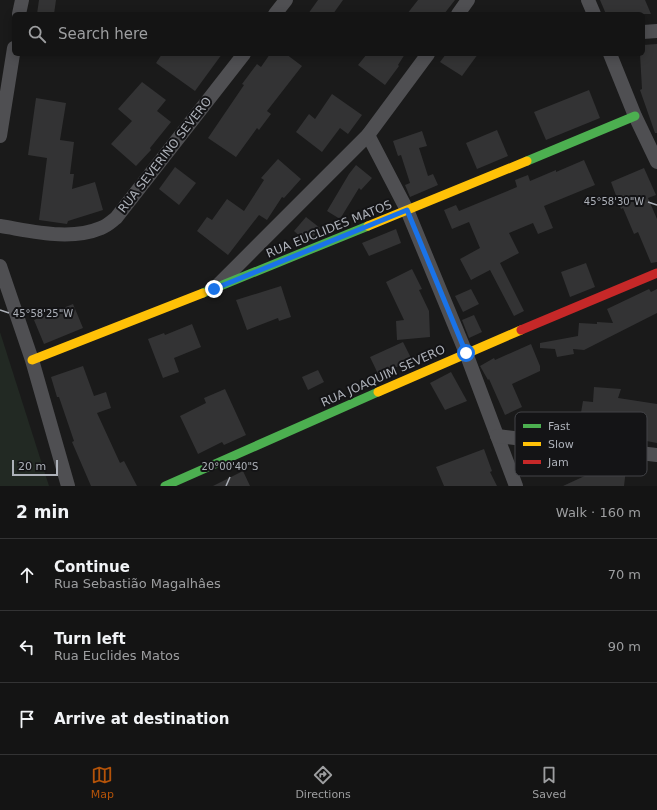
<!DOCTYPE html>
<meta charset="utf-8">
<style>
:root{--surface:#141414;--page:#1d1d1d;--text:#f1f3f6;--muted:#9d9ea0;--line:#333334;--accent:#b45309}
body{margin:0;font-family:"DejaVu Sans",sans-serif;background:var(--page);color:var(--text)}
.scale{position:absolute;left:12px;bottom:10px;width:46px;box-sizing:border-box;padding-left:4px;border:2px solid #adb1b9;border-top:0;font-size:11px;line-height:14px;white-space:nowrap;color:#adb1b9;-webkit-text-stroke:3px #141416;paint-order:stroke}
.stop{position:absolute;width:12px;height:12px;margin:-9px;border:3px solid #1a73e8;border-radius:50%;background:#fff}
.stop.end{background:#1a73e8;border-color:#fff;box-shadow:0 1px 4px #0008}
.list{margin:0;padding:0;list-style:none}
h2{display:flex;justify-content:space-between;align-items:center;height:52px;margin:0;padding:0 16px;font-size:17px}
h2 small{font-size:13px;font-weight:400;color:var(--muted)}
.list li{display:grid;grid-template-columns:26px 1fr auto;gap:12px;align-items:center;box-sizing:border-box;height:72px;padding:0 16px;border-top:1px solid var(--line)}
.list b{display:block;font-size:15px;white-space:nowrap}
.list p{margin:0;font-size:13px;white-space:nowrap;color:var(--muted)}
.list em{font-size:13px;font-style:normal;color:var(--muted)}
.icon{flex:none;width:22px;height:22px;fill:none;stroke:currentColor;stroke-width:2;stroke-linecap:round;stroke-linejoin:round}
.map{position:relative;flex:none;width:657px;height:486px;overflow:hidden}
.search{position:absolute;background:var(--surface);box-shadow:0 2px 10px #0003;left:12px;right:12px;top:12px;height:44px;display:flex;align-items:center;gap:10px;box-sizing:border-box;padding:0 14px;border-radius:6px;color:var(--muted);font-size:15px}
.sheet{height:268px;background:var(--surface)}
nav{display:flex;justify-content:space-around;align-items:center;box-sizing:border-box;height:56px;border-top:1px solid var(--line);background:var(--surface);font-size:11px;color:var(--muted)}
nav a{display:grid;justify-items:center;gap:2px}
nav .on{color:var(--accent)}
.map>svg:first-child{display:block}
.green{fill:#222923}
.building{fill:#333334}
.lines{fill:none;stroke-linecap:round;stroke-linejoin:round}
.street{stroke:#4f4f52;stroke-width:14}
.fast{stroke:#4caf50;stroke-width:9}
.slow{stroke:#ffc107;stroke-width:9}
.jam{stroke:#c62828;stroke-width:9}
.route{stroke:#1a73e8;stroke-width:5}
.ticks{fill:none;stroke:#adb1b9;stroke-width:1.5}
.labels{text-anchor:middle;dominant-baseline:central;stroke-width:4;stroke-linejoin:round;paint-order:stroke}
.street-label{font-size:12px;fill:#adb1b9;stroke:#141416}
.key{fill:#141416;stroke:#424347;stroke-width:1}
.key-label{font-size:11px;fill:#adb1b9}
.ticks-label{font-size:10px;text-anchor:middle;fill:#adb1b9;stroke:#141416;stroke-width:4;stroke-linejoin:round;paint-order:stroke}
</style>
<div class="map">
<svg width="657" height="486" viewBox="0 0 657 486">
<rect width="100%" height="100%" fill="#1a1a1a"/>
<polygon class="green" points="0,332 49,486 0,486"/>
<g class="building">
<polygon points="39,0 56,0 54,14 37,14"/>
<polygon points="318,0 343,0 333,14 308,14"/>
<polygon points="418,0 455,0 444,14 407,14"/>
<polygon points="600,0 645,0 651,14 606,14"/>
<polygon points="657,44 657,133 655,133 640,90 642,89 640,54 643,54 643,45"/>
<polygon points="162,54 222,54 195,91 156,63"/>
<polygon points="270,54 286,54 302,66 267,111 271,114 259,130 257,128 236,157 208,138 244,85 242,84 257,64 261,67"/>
<polygon points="367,54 405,54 398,65 399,66 385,85 358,65"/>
<polygon points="446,54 478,54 462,76 440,62"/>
<polygon points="142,82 166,100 157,111 171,122 150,148 151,150 136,166 111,144 132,121 118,109"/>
<polygon points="589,90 600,118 546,140 534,112"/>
<polygon points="332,94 362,115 348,134 340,128 322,152 296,132 309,114 315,119"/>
<polygon points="36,98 66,103 60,140 74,142 70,174 74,174 72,189 95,182 103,210 68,221 67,224 39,220 47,158 28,155"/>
<polygon points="497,130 508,156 477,169 466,143"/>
<polygon points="422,131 427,146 419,148 428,176 433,174 438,185 410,197 405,185 410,183 401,155 398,156 393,141"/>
<polygon points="278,159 301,179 284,198 282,197 267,220 259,215 228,255 197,231 207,217 212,220 227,199 244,211 264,180 261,178"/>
<polygon points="584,160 595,185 544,206 553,228 538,234 533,223 509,233 519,253 500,263 524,311 514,316 490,270 471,280 460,259 480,248 469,222 452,229 444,210 456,205 459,211 517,187 515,180 528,175 530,181 556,170 556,172"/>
<polygon points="356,165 372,178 361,190 359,188 340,219 327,211 349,174"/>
<polygon points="175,167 196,183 179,205 159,189"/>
<polygon points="644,168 656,195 648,198 657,219 657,262 651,263 638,232 634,234 623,208 621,209 611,182"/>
<polygon points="306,217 320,228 313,237 304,240 294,231"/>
<polygon points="396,229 401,243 369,256 362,243"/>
<polygon points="586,263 595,287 570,297 561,272"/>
<polygon points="412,269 422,289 419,290 429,311 430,337 397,340 396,321 404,320 386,282"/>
<polygon points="281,286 291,317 279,321 278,318 247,330 236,300"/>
<polygon points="471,289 479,304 463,312 455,296"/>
<polygon points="649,289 651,292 657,289 657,313 584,350 573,349 574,354 557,357 555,349 540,348 540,343 578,336 579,323 597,324 597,322 613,323 607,309"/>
<polygon points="73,304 83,328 44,344 34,320"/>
<polygon points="474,315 482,332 469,338 462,320"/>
<polygon points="192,324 201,347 174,358 179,372 163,378 148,339 164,333 165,335"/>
<polygon points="403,342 412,360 390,370 391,372 380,378 370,357"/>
<polygon points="531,344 540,366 540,371 512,384 522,407 505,415 489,379 488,380 480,366 494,358 495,360"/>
<polygon points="83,366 94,396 106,392 111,408 97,413 120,463 124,461 137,486 91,486 72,442 74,441 59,397 57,397 51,377"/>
<polygon points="318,370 324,382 308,390 302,377"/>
<polygon points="451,372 467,401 445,410 430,383"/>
<polygon points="594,387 621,389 618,398 657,404 657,443 604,433 578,430 583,401 593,402"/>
<polygon points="225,389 246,435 224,445 222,442 198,454 180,416 206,403 204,398"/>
<polygon points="484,449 492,471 490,472 497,486 444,486 436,467"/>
<polygon points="590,463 604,464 604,466 626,469 624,486 563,486 589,474"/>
<polygon points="243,471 250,486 213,486"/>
</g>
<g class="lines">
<g class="street">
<polyline points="588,0 594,14"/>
<polyline points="19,14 22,0"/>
<polyline points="275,14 286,0"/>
<polyline points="458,14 468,0"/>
<polyline points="643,32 657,31"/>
<polyline points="610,54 635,116 657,162"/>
<polyline points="368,135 407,210 466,353 516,486"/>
<polyline points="0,136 14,48"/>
<path d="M0 226C32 231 70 241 101 228 107 226 112 221 116 218L244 54"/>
<polyline points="0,266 32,360 68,486"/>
<polyline points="218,285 368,135 428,54"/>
<polyline points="497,436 657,455"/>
</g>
<g class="fast">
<polyline points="527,161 635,116"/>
<polyline points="203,293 368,226"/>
<polyline points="165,486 378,392"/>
</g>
<g class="slow">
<polyline points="368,226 527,161"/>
<polyline points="32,360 203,293"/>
<polyline points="378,392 521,330"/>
</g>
<polyline class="jam" points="521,330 657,273"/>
</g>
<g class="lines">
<polyline class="route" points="214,289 407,210 466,353"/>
</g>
<path class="ticks" d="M648 202 657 205M0 310 9 313M226 486 230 477"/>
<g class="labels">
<g class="street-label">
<text transform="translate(165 155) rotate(-52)">RUA SEVERINO SEVERO</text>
<text transform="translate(329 229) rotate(-22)">RUA EUCLIDES MATOS</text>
<text transform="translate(383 376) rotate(-24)">RUA JOAQUIM SEVERO</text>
</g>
</g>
<rect x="515" y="412" width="132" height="64" rx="6" class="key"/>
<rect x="523" y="424" width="18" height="4" fill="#4caf50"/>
<rect x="523" y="442" width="18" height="4" fill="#ffc107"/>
<rect x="523" y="460" width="18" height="4" fill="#c62828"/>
<g class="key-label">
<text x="548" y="430">Fast</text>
<text x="548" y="448">Slow</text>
<text x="548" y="466">Jam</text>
</g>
<g class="ticks-label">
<text x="614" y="205">45°58'30"W</text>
<text x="43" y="317">45°58'25"W</text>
<text x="230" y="470">20°00'40"S</text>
</g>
</svg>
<div class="scale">20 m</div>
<div class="stop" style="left:466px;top:353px"></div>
<div class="stop end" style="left:214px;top:289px"></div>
<div class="search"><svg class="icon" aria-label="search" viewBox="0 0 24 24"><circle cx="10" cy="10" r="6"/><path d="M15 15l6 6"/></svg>Search here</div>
</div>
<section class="sheet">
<h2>2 min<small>Walk · 160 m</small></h2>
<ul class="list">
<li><svg class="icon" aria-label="ahead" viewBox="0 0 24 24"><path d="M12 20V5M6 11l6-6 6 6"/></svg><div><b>Continue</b><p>Rua Sebastião Magalhâes</p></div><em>70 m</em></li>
<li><svg class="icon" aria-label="left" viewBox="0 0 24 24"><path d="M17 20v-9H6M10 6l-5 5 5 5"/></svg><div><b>Turn left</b><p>Rua Euclides Matos</p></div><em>90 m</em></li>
<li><svg class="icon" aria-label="arrive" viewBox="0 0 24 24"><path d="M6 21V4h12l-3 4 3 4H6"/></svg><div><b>Arrive at destination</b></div></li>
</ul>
</section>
<nav>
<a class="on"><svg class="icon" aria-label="map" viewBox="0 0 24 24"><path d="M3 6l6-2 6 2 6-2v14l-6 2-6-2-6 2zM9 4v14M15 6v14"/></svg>Map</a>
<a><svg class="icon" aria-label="directions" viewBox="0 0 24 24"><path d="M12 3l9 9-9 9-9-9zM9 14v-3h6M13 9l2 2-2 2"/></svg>Directions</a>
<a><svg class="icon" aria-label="saved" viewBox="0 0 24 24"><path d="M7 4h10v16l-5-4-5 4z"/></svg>Saved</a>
</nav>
